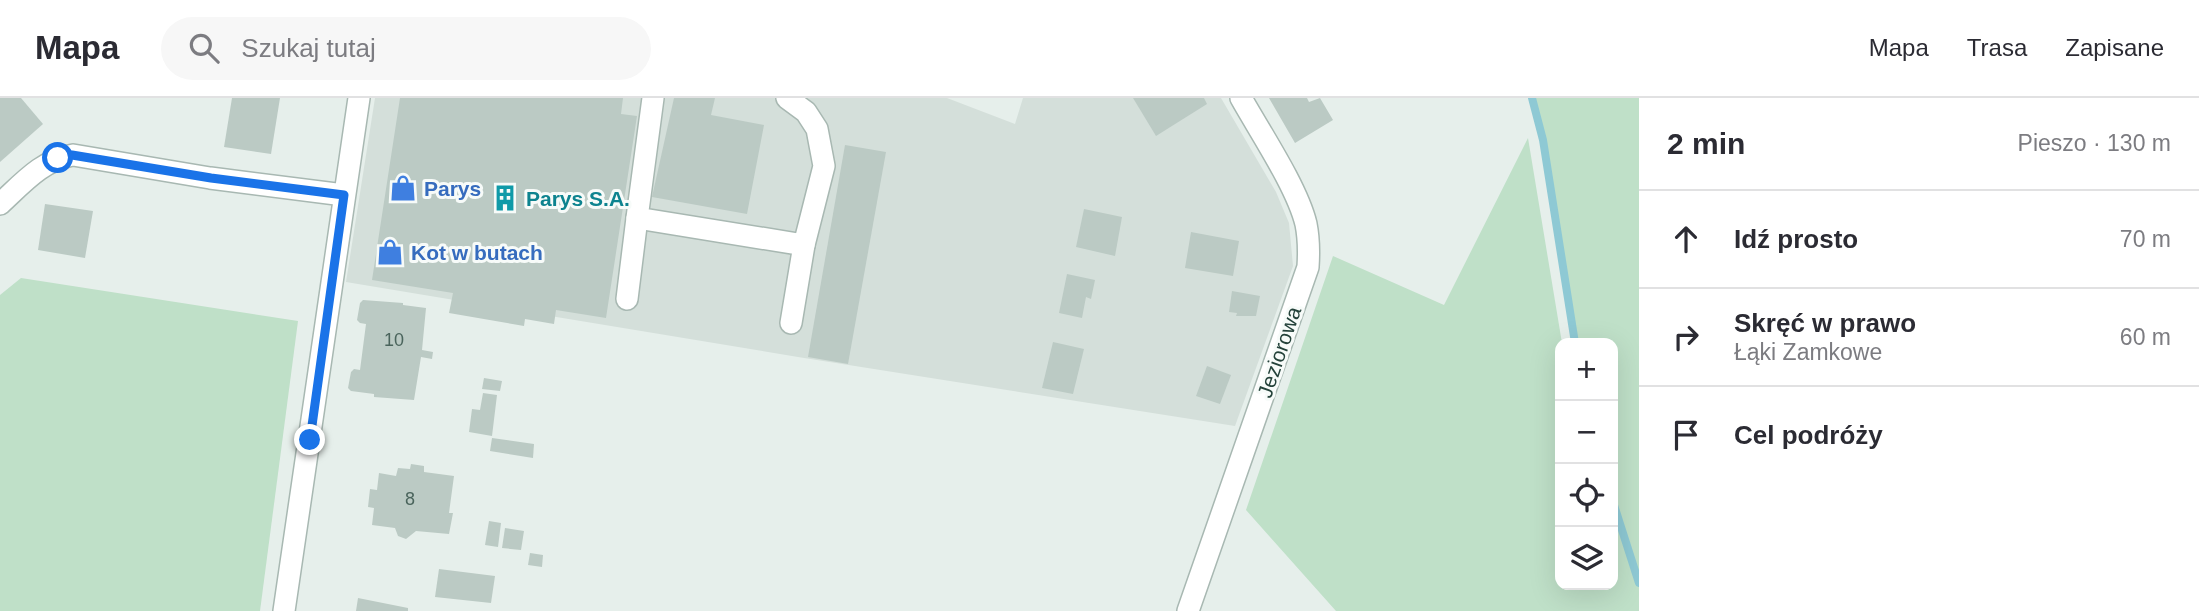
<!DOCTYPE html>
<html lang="pl">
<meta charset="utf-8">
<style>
:root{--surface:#fff;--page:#f7f7f7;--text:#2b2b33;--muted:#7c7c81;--line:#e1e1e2}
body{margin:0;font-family:Arial,sans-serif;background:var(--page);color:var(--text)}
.controls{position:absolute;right:21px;bottom:21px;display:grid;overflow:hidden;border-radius:14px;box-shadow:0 7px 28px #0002}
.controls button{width:63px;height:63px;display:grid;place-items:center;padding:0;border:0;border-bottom:2px solid var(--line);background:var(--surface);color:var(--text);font:35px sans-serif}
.stop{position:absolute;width:21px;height:21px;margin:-16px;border:5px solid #1a73e8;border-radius:50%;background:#fff}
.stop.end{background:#1a73e8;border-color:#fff;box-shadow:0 2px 7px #0008}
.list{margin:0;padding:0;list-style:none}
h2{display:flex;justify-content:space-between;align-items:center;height:91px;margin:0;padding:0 28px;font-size:30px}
h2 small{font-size:23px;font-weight:400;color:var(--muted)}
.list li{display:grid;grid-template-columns:46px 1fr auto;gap:21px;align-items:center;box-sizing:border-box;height:98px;padding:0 28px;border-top:2px solid var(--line)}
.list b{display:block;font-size:26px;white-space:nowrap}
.list p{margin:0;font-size:23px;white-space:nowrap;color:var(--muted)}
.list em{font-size:23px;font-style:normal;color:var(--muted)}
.icon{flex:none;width:38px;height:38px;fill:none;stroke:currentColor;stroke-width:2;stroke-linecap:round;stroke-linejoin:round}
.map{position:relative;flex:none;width:1639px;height:513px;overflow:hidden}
header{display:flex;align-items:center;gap:42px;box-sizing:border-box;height:98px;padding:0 35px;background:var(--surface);border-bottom:2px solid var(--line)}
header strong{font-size:33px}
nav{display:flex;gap:38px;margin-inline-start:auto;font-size:24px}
.search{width:490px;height:63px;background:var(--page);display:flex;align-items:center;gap:18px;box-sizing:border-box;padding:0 24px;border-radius:38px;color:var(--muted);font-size:26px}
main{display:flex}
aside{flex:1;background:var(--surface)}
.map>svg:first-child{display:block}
.built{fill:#d4dfda}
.green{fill:#bfe0c8}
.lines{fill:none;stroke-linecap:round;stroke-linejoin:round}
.stream{stroke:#8ec9d4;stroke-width:8}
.building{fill:#bbcac4}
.minor-casing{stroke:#a8b8b2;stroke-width:24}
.minor{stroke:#fff;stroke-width:21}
.route{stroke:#1a73e8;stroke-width:9}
.labels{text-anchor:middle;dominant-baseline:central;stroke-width:6;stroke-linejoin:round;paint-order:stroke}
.number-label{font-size:18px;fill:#4a645c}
.shop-label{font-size:21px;font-weight:bold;fill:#366cbe;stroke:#f7fbf9;text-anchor:start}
.culture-label{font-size:21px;font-weight:bold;fill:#0d838f;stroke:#f7fbf9;text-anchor:start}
.street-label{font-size:21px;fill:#24423a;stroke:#f7fbf9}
</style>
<header>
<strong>Mapa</strong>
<div class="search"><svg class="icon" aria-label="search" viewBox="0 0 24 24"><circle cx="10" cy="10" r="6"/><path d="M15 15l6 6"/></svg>Szukaj tutaj</div>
<nav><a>Mapa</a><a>Trasa</a><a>Zapisane</a></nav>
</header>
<main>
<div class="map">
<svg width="1639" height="513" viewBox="0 0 1639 513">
<rect width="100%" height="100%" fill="#e6efeb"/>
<polygon class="built" points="375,0 947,0 1015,26 1023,0 1221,0 1276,94 1289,125 1293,168 1235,328 798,259 346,184"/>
<g class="green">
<polygon points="1532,0 1639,0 1639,513 1336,513 1246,412 1333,158 1444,207 1528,40 1562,245 1560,245 1560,487 1613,487 1613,245 1575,245 1543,42"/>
<polygon points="21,180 298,223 260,513 0,513 0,197"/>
</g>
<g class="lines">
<g class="stream">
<polyline points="1532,0 1543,42 1575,245"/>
<polyline points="1613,404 1639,485"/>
</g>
</g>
<g class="building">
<polygon points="0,0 21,0 43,26 0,64"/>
<polygon points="232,0 280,0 271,56 224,49"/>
<polygon points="400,0 623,0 621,16 637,18 606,220 556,212 554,226 525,221 524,228 449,215 453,195 372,182"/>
<polygon points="674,0 715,0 711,17 764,27 747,116 652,99"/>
<polygon points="1133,0 1204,0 1207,6 1156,38"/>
<polygon points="1269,0 1307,0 1309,4 1320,0 1333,22 1295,45"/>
<polygon points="845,47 886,54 848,266 808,259"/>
<polygon points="45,106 93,113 85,160 38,152"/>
<polygon points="1084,111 1122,119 1115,158 1076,149"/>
<polygon points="1191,134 1239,143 1233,178 1185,170"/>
<polygon points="1067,176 1095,182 1091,201 1086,199 1082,220 1059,215"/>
<polygon points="1232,193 1260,198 1256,218 1236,218 1237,215 1229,214"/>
<polygon points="363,202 403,205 403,207 426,210 422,252 433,254 432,261 421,259 414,302 374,299 374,296 351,293 348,290 351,274 354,271 360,272 366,226 360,225 357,222 360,205"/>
<polygon points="1053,244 1084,251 1073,296 1042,290"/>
<polygon points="1207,268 1231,277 1220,306 1196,298"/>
<polygon points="484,280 502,283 500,293 482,291"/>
<polygon points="483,295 497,297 492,338 469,334 472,311 480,312"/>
<polygon points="492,340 534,346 533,360 490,353"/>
<polygon points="411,366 424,368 424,374 454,378 449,415 453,415 449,436 416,433 406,441 398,438 395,430 372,427 374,410 368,409 370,391 377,392 379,375 396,378 398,370 410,371"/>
<polygon points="489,423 501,425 498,449 485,447"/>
<polygon points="505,430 524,433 521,452 502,450"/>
<polygon points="530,455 543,457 542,469 528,467"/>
<polygon points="439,471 495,478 491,505 435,499"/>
<polygon points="358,500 408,510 408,513 356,513"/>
</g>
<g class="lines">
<g class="minor-casing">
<g id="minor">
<polyline points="653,0 637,120 804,147 824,68 817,31 806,14 787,0"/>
<path d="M0 106C22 86 42 62 73 57L210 80 344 97"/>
<polyline points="627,201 637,120"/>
<polyline points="791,225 804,147"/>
<polyline points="284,513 359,0"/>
<path d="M1188 513 1308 169C1309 154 1309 141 1306 126 1297 89 1260 34 1241 0"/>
</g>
</g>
<use href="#minor" class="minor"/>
</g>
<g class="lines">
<polyline class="route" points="58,60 72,57 211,80 344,97 310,342"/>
</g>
<defs>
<g id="shop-bare" transform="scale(2.1)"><path d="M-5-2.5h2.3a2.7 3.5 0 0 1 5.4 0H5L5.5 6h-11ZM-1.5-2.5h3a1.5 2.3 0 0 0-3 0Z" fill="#3f7fe0" stroke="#f7fbf9" stroke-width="2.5" paint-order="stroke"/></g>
<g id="building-bare" transform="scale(2.1)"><path d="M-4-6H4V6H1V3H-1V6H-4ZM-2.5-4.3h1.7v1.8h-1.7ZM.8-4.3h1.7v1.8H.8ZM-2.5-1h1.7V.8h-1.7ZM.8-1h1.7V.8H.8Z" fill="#0f9aa8" stroke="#f7fbf9" stroke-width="2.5" paint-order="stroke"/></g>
</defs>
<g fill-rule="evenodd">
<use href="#shop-bare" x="403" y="90"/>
<use href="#building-bare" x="505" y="100"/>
<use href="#shop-bare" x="390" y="154"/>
</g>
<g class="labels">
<g class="number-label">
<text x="394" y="242">10</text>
<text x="410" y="401">8</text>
</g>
<g class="shop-label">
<text x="424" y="90">Parys</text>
<text x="411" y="154">Kot w butach</text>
</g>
<g class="culture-label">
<text x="526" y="100">Parys S.A.</text>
</g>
<g class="street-label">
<text transform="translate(1279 254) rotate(-71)">Jeziorowa</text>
</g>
</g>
</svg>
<div class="controls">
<button>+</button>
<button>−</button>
<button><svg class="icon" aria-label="locate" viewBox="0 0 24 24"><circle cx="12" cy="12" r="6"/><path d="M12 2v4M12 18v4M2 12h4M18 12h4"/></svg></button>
<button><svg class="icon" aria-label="layers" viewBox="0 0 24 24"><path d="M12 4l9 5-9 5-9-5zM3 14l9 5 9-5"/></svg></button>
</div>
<div class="stop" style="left:58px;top:60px"></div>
<div class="stop end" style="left:310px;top:342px"></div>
</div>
<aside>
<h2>2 min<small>Pieszo · 130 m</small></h2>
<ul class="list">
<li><svg class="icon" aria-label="ahead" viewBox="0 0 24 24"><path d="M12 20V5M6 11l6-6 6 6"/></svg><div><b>Idź prosto</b></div><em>70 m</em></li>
<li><svg class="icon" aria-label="right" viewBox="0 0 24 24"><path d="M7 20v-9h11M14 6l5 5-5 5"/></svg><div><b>Skręć w prawo</b><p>Łąki Zamkowe</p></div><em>60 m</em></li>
<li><svg class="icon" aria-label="arrive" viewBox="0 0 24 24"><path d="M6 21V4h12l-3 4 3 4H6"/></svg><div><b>Cel podróży</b></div></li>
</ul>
</aside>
</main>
